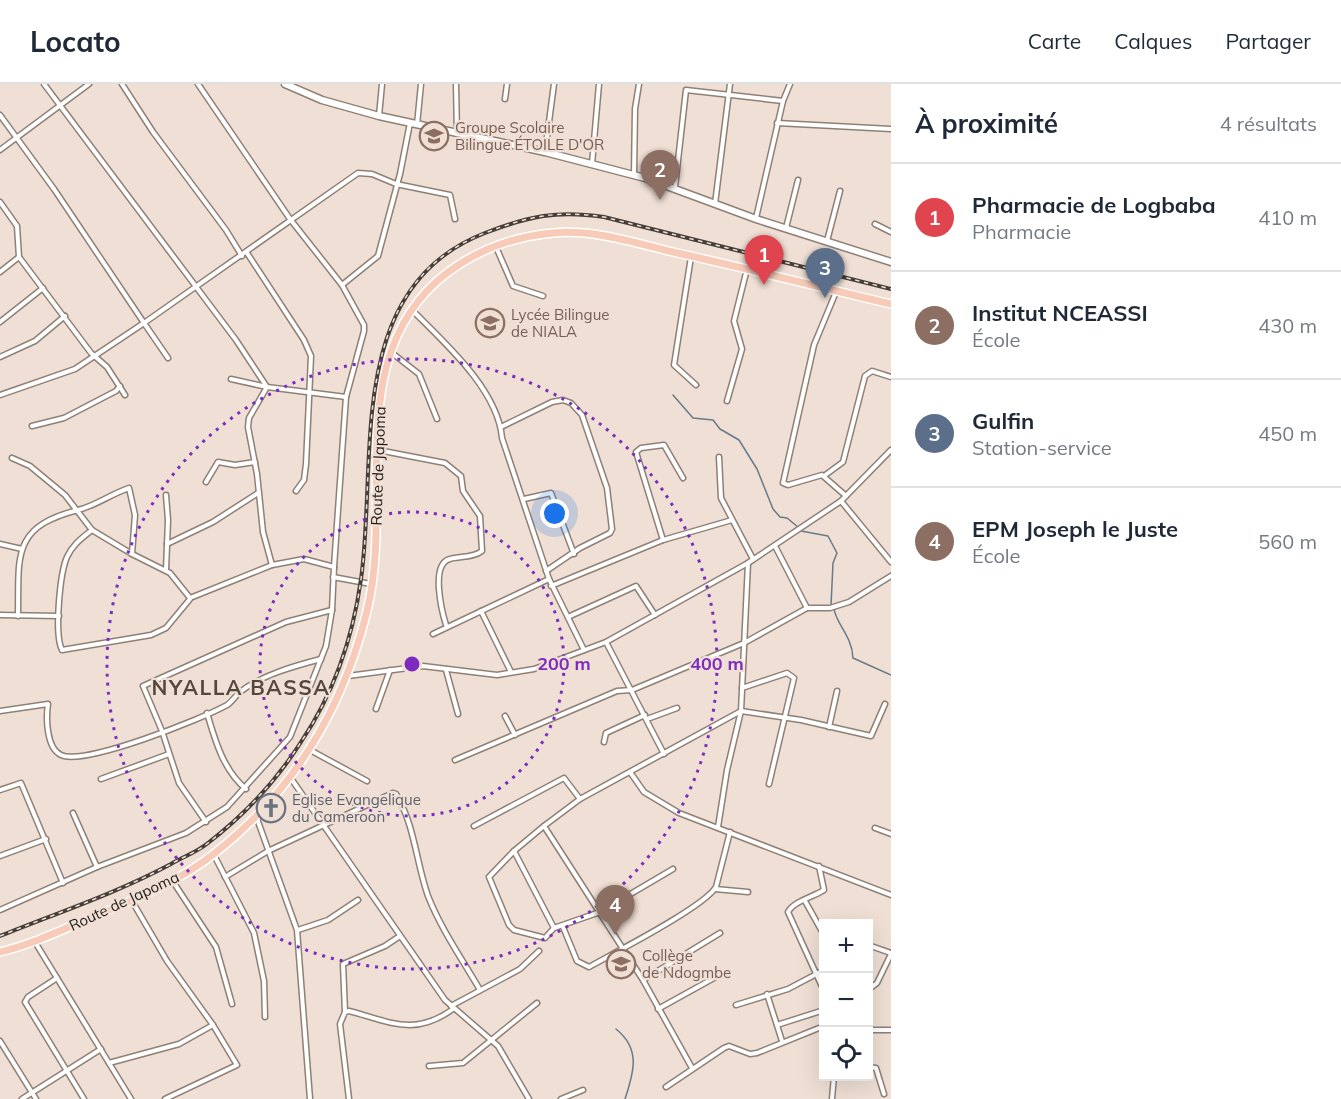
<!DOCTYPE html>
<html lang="fr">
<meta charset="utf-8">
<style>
:root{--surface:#fff;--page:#f2f2f3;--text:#1f2937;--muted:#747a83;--line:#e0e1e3;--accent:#7f832d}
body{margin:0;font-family:Mulish,sans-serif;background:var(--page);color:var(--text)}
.controls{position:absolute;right:18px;bottom:18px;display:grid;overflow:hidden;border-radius:0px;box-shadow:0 6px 24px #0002}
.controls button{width:54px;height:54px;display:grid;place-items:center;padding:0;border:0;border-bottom:2px solid var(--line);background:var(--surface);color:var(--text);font:30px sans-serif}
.you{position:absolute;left:555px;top:430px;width:21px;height:21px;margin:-15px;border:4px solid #fff;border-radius:50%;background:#1a73e8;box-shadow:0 0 0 9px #1a73e833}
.badge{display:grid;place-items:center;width:39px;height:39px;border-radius:50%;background:var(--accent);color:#fff;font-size:20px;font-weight:700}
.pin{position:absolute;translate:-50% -50px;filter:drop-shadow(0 2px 3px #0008)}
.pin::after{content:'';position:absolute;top:32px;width:21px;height:18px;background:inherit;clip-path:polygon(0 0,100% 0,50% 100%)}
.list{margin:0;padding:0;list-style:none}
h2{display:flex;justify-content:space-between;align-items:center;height:78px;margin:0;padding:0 24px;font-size:26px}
h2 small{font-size:20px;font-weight:400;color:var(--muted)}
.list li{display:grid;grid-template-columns:39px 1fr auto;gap:18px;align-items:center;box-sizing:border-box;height:108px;padding:0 24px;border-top:2px solid var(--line)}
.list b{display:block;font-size:22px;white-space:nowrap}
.list p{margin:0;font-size:20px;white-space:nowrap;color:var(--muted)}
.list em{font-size:20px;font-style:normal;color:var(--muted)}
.icon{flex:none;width:33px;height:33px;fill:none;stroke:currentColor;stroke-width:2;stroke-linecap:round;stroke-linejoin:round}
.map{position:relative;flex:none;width:891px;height:1015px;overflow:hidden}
header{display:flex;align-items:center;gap:36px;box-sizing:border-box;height:84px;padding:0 30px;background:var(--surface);border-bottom:2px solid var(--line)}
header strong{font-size:28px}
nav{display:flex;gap:33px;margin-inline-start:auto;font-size:21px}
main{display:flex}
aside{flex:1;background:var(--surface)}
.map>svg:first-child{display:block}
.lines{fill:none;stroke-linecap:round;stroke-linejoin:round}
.stream{stroke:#687a89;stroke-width:1.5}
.street-casing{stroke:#8f8076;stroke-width:7}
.secondary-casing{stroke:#8f8076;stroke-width:9}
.primary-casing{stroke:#fff;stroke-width:10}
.street{stroke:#fff;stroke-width:4}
.secondary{stroke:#fff;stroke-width:6}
.primary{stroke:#f8cbb8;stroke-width:7}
.rail-casing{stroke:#463e39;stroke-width:4}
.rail{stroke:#efdfd4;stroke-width:1.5;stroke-dasharray:4.5;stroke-linecap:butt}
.ring{fill:none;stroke:#7b2cbf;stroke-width:3;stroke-dasharray:3 6}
.labels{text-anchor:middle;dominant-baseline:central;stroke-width:4.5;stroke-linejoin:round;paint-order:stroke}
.education-label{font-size:15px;fill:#785e54;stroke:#efdfd4;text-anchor:start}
.street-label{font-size:15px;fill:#211b17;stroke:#efdfd4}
.worship-label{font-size:15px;fill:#5b616d;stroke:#efdfd4;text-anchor:start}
.district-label{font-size:21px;font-weight:bold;letter-spacing:1.5px;fill:#54473d;stroke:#efdfd4}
.centre{fill:#7b2cbf;stroke:#efdfd4;stroke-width:3}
.ring-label{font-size:18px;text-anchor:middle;font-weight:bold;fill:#7b2cbf;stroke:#efdfd4;stroke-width:4.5;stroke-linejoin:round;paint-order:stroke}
</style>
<header>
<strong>Locato</strong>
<nav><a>Carte</a><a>Calques</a><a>Partager</a></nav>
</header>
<main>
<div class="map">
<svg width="891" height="1015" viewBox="0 0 891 1015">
<rect width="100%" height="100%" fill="#efdfd4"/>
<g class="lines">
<g class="stream">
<polyline points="673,311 693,334 713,336 720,345 739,356 757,385 773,425 780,433 787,434 798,443"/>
<polyline points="801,447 828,452 837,469 833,479 831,522"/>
<path d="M834 524C835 539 852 551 853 574L891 591"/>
<path d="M616 945C641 965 634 988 625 1015"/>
</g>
<g class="street-casing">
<g id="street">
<polyline points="44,0 236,256 267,303 346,313"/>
<polyline points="122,0 153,48 226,146 242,172"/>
<polyline points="198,0 290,135 342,201 364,241 364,247 346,313 334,483"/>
<polyline points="456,0 457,50"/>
<polyline points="505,15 507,0"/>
<polyline points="0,31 54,105 144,239 358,89 372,90 396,100 450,111 455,135"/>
<polyline points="379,32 382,0"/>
<polyline points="777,39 891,45"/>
<polyline points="417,41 421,0"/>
<polyline points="0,66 89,0"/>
<polyline points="545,68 554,0"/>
<polyline points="592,80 599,0"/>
<polyline points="634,91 635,25 639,0"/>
<polyline points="675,103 686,6 783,17"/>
<polyline points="0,118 17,142 19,173 91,269 107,283 125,311"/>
<polyline points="715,120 730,0"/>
<polyline points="756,134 783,17 790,0"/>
<polyline points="875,140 891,148"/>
<polyline points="786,144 798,96"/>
<polyline points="827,157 840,107"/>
<polyline points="496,163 513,202 543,212"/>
<polyline points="247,169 304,256 311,272 306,380 304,396 296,407"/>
<polyline points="691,173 674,281 696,301"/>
<polyline points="0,188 19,173"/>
<polyline points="342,201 378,172 400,90 410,39"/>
<polyline points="836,208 814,261 783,399 788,401 822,391 846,412"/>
<path d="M412 226C445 259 498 306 502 354L549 495 433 550"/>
<polyline points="0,238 43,204"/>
<polyline points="392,269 419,290 437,335"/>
<polyline points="0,273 35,257 65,232"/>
<polyline points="0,311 75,285 144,239 168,274"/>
<polyline points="727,317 742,265 734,237 747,185"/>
<polyline points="32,342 64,334 116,307 120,302"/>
<polyline points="501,343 552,318 563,316 571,319 582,331 607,404 612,445 610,449 580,464 546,487"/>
<path d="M378 366 445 379 461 392 463 407 480 432 482 467C473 474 460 472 450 475 430 480 442 528 446 541"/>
<polyline points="719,373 721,414 753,475"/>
<polyline points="12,374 30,382 65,411 92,446 132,470 170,489 190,514 272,481 263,448 257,390 248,343 249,334 267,303 231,295"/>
<polyline points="824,392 843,378 865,292 872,287 891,293"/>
<polyline points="206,398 218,378 235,381 255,378"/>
<polyline points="166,411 168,436 166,486"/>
<polyline points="524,415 551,409 574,470"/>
<polyline points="841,417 891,478"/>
<path d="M92 446C82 454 73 460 67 473 60 489 54 550 62 566L151 551 166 544 190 515"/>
<polyline points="663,456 636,368 641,364 664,361 683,394"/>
<polyline points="0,460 22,465"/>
<polyline points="167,460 213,438 258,409"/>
<polyline points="775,462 807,524"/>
<polyline points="333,493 371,500"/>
<polyline points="549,495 584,566"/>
<polyline points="551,502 663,456 732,436"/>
<polyline points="481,527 511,588"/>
<polyline points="0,531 59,532"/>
<path d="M18 532C19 472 11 443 78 426 95 422 111 410 129 404L135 431 132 470"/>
<polyline points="568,533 636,502 655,531"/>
<polyline points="606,558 664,670"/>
<polyline points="446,586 458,630"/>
<polyline points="348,592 423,582 497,591 534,585 606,558 748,479 841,417 891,366"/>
<polyline points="742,604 787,589 794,594 769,700"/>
<polyline points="376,625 390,586"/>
<path d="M0 627 48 620C46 633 46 664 61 671 84 682 202 635 227 621 232 618 235 612 240 608 262 591 294 582 321 575"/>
<path d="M207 629C215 656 223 686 246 705"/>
<polyline points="505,632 515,651"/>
<polyline points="647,635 677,624"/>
<polyline points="829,643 837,607"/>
<polyline points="604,658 606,649 645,631"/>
<polyline points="310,666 367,697"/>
<polyline points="455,676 617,607 632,606 744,559 807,524 830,524 849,518 891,492"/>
<polyline points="630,688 644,708 679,729 891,811"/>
<polyline points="290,693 445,916 498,962 529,1015"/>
<polyline points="101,695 169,670"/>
<polyline points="0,706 21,699 63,799"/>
<polyline points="73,729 97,783 186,749 227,723 290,653 326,562 332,526 334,483 304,475 272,481"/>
<polyline points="256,732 297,846 310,1015"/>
<polyline points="206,738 179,699 162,647 143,602 286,538 332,526"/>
<polyline points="474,742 564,694 580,715"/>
<polyline points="544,742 514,767 554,844 600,828 673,785"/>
<polyline points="718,743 727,686 741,627 748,479"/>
<polyline points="875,744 891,750"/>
<polyline points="514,767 489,793 509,841 514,846 545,854 554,844"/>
<polyline points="214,771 254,849 264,897 265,933"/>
<polyline points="0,772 46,755"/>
<path d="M819 782 824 806C813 813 794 817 788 828L824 907"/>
<path d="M225 793 268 767 393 709 396 710C415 742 416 778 428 812 441 845 462 875 480 906"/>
<polyline points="172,796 216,863 232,920"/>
<polyline points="715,805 748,808"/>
<polyline points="132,817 167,877 213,941 237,981 165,1015"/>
<polyline points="805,817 824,851"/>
<polyline points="0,826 97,783"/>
<path d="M563 843 577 877 589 883C614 869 704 823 716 803L730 748"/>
<polyline points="298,846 328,836 358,816"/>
<polyline points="35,858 131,1015"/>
<polyline points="868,861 891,869"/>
<polyline points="57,894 28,913 25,918 84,1015"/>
<polyline points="643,896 720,849"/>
<polyline points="868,906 877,899 891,870"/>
<polyline points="767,910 782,957"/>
<polyline points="736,921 788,905 824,886"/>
<polyline points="451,922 520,885 539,867"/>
<polyline points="658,925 723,889"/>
<polyline points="345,928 343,880 385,862 400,852"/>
<polyline points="777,941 824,926"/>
<polyline points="868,946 891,946"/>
<polyline points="0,957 36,1015"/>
<polyline points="109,979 179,960 213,941"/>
<polyline points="429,982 463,979 537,919"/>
<polyline points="868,983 876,984 884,1010"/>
<polyline points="692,984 643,896 544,742 580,715 741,627 801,636 871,652 885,620"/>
<polyline points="666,1003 724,964 729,962 750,970 757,969 824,942"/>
<polyline points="22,1015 101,965"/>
<path d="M349 1015 340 940 345 928 349 927C391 938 414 953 453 925"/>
<polyline points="561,1015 583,1006"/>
<polyline points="832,1015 834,992"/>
</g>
</g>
<g class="secondary-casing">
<polyline id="secondary" points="285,0 322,16 379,32 545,68 645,94 756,135 891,178"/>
</g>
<g class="primary-casing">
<path id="primary" d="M0 868C33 860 64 845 95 832 136 815 180 797 215 769 294 707 343 624 367 527 394 419 344 282 436 198 469 169 510 153 553 149 593 145 635 159 673 168 746 184 818 203 891 220"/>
</g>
<use href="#street" class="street"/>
<use href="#secondary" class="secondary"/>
<use href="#primary" class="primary"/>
<g class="rail-casing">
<path id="rail" d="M0 852C57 829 117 809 171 780 183 773 197 768 208 759 243 732 277 696 301 658 334 609 353 553 361 495 378 376 343 204 485 149 529 132 557 126 604 133L891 205"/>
</g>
<use href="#rail" class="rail"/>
</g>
<g class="ring">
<circle cx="412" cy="580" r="152"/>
<circle cx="412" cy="580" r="305"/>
</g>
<defs>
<g id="school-ring" transform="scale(1.5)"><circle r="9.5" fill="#efdfd4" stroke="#8d6e63" stroke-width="1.5"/><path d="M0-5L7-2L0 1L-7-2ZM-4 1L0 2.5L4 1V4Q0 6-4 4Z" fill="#8d6e63"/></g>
<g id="church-ring" transform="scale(1.5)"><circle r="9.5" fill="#efdfd4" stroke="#6b7280" stroke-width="1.5"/><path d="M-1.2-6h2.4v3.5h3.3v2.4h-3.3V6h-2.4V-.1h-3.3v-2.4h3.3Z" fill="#6b7280"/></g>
</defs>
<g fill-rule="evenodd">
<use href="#school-ring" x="434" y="52"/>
<use href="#school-ring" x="490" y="239"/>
<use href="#church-ring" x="271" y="724"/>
<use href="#school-ring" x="621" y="880"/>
</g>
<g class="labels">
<g class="education-label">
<text x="455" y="43">Groupe Scolaire<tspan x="455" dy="17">Bilingue ÉTOILE D'OR</tspan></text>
<text x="511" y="230">Lycée Bilingue<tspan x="511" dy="17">de NIALA</tspan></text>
<text x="642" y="871">Collège<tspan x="642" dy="17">de Ndogmbe</tspan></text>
</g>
<g class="street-label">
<text transform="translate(378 382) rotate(-88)">Route de Japoma</text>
<text transform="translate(124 817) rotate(-25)">Route de Japoma</text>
</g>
<g class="worship-label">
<text x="292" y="715">Eglise Evangelique<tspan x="292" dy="17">du Cameroon</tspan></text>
</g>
<g class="district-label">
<text x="241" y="603">NYALLA BASSA</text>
</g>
</g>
<circle cx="412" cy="580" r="9" class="centre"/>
<g class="ring-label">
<text x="564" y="586">200 m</text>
<text x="717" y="586">400 m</text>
</g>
</svg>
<div class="controls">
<button>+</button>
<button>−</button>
<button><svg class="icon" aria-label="locate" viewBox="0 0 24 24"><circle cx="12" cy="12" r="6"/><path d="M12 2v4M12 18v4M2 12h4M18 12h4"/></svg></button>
</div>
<div class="you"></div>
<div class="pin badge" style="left:764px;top:201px;background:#e0444e">1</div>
<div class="pin badge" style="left:660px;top:116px;background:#8d6e63">2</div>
<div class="pin badge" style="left:825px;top:214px;background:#5c6f8a">3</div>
<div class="pin badge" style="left:615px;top:851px;background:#8d6e63">4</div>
</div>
<aside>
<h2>À proximité<small>4 résultats</small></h2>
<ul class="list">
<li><span class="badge" style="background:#e0444e">1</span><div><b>Pharmacie de Logbaba</b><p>Pharmacie</p></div><em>410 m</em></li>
<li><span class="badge" style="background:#8d6e63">2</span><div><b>Institut NCEASSI</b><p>École</p></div><em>430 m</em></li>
<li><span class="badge" style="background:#5c6f8a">3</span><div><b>Gulfin</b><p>Station-service</p></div><em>450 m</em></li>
<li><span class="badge" style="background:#8d6e63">4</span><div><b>EPM Joseph le Juste</b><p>École</p></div><em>560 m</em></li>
</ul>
</aside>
</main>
